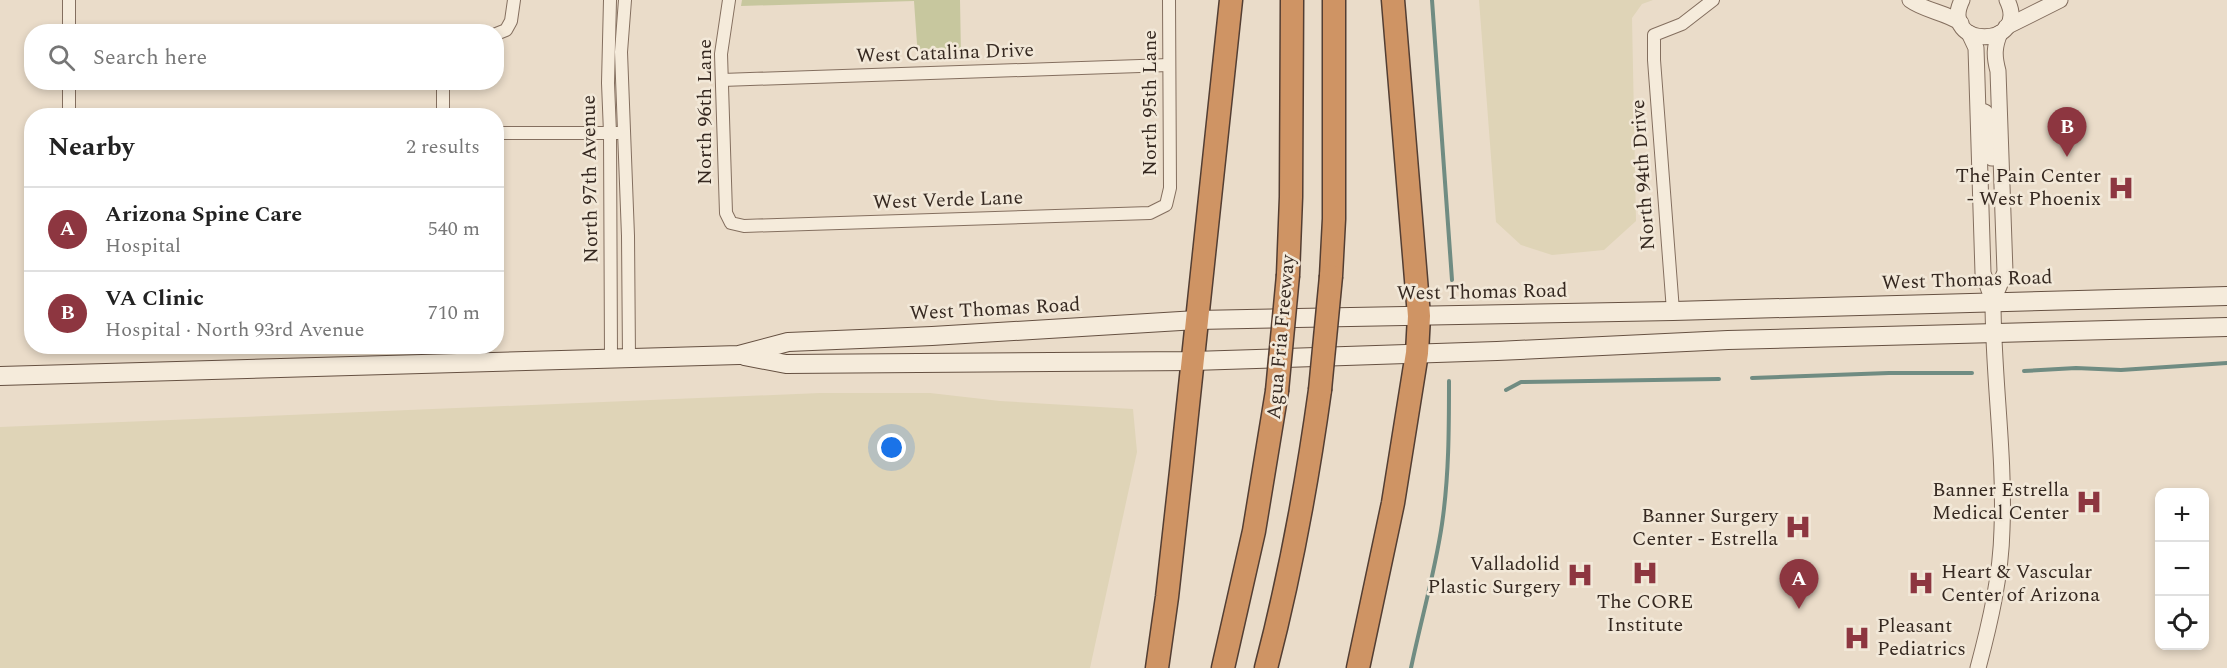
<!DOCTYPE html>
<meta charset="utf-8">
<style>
:root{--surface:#fff;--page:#f6f6f6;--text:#222;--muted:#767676;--line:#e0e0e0;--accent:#8d3640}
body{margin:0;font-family:Spectral,serif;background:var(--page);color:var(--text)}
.controls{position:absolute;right:18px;bottom:18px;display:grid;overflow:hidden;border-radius:12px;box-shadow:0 3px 9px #0003}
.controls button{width:54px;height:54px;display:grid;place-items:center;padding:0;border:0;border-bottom:2px solid var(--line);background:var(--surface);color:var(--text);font:30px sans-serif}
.you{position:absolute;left:892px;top:448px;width:21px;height:21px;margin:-15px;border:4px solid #fff;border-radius:50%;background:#1a73e8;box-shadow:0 0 0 9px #1a73e833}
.badge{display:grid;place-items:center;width:39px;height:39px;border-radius:50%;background:var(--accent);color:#fff;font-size:20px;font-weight:700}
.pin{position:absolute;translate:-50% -50px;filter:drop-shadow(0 2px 3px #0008)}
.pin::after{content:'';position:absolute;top:32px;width:21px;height:18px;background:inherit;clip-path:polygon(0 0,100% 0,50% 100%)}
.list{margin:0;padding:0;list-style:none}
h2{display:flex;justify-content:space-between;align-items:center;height:78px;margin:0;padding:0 24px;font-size:26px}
h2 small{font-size:20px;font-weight:400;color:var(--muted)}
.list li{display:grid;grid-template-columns:39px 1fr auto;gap:18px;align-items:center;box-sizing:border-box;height:84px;padding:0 24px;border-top:2px solid var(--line)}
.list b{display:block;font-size:22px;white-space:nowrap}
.list p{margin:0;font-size:20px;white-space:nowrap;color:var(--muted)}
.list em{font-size:20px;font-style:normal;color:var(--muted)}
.icon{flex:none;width:33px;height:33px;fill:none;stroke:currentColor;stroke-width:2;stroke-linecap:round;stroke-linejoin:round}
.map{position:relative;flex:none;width:2227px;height:668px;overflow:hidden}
.search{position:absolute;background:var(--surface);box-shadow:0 3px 9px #0003;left:24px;top:24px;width:480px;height:66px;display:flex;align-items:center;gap:15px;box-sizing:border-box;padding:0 21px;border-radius:24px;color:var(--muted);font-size:22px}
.panel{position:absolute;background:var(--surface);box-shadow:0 3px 9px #0003;left:24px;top:108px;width:480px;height:246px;border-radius:24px}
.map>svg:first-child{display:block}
.farmland{fill:#dfd4b7}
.green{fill:#c7c79e}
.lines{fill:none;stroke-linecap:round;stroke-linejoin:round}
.stream{stroke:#708c82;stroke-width:4}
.minor-casing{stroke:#846f5f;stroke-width:14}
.tertiary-casing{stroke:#846f5f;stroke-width:17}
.secondary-casing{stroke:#665142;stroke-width:20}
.motorway-casing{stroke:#533e33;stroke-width:25}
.minor{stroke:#f5ebdb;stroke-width:12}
.tertiary{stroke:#f5ebdb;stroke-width:15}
.secondary{stroke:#f5ebdb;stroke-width:18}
.motorway{stroke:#cf9464;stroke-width:22}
.motorway-bridge-casing{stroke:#533e33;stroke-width:25;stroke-linecap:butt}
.motorway-bridge{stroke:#cf9464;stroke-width:22}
.labels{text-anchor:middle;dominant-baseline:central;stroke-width:5;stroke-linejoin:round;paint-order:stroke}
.street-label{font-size:20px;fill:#362921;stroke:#f2e8d8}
.poi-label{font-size:20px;fill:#362921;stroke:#f2e8d8;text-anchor:end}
</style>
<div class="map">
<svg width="2227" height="668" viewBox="0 0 2227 668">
<rect width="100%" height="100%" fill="#eadcc9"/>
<g class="farmland">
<polygon points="1479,0 1653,0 1642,4 1632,18 1636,221 1604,250 1552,255 1521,245 1496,222"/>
<polygon points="820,393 930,393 1000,401 1133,409 1137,452 1090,668 0,668 0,427"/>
</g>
<g class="green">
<polygon points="742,0 960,0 961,57 918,58 914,1 741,6"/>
<polygon points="79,111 427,113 427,116 79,116"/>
</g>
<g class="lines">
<g class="stream">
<polyline points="1432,0 1452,280"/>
<polyline points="2024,371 2076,368 2121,370 2227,363"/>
<polyline points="1752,378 1889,373 1972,373"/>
<polyline points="1506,390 1521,382 1719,379"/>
<path d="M1411 668C1421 620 1435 572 1442 524 1449 476 1449 428 1449 381"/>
</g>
<g class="minor-casing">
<g id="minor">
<polyline points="610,0 608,83 610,133 611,357"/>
<polyline points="625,0 621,52 628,236 629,357"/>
<polyline points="729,0 721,54 726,213 731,223 744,226 1150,213 1166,205 1170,188 1169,0"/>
<polyline points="69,32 69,0"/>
<polyline points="496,34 506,30 511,21 514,0"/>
<polyline points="722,80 1169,65"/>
<polyline points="69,82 69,116"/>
<polyline points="443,116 443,82"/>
<polyline points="496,133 618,133"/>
<polyline points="1673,311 1654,60 1654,35 1682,24 1713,0"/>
</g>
</g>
<g class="tertiary-casing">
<g id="tertiary">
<path d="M1910 0C1925 11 1945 12 1961 23"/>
<path d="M1962 0C1938 49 2031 49 2007 0"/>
<polyline points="2006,27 2060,0"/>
<path d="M1969 33 1976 48 1983 273 1993 301C1993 377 2005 453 2002 529 2001 576 1990 623 1978 668"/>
<polyline points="1979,110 1985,112 1987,115 1992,158"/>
<path d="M1993 301 2005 272 1998 71C1994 56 1994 47 2000 33"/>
</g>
</g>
<g class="secondary-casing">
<g id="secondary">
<polyline points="744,356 786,364 1193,361 1497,351 1728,340 2227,327"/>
<polyline points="0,376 739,355 788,342 932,336 1197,320 1673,311 2227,296"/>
</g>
</g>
<g class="motorway-casing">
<g id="motorway">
<polyline points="1288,275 1291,197 1292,0"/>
<polyline points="1331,276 1334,219 1334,0"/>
<polyline points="1157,668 1167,597 1181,471 1231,0"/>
<polyline points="1223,668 1254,531 1277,391"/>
<path d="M1266 668C1290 576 1307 484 1320 390"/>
<polyline points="1358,668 1393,503 1417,353 1419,316 1393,0"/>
</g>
</g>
<use href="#minor" class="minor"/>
<use href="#tertiary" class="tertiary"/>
<use href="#secondary" class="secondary"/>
<use href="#motorway" class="motorway"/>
<g class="motorway-bridge-casing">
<g id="motorway-bridge">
<polyline points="1320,390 1331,276"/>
<polyline points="1277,391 1288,275"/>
</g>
</g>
<use href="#motorway-bridge" class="motorway-bridge"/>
</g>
<defs>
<g id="hospital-bare" transform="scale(2.07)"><path d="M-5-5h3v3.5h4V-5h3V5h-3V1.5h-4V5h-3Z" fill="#8d3640" stroke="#f2e8d8" stroke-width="2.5" paint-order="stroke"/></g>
</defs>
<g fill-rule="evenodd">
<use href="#hospital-bare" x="2121" y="188"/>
<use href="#hospital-bare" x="2089" y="502"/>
<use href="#hospital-bare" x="1798" y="527"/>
<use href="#hospital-bare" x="1645" y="573"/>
<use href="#hospital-bare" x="1580" y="575"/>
<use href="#hospital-bare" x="1921" y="583"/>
<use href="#hospital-bare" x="1857" y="638"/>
</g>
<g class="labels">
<g class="street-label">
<text transform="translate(945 53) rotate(-2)">West Catalina Drive</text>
<text transform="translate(1150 103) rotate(-90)">North 95th Lane</text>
<text transform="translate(705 112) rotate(-90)">North 96th Lane</text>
<text transform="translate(1643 175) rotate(-94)">North 94th Drive</text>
<text transform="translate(590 179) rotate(-91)">North 97th Avenue</text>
<text transform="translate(948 200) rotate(-2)">West Verde Lane</text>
<text transform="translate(1967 280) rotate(-2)">West Thomas Road</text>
<text transform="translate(1482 292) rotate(-1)">West Thomas Road</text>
<text transform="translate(995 309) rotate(-3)">West Thomas Road</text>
<text transform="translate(1281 337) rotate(-85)">Agua Fria Freeway</text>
</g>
<g class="poi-label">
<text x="2101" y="176">The Pain Center<tspan x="2101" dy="23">- West Phoenix</tspan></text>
<text x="2069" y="490">Banner Estrella<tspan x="2069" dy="23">Medical Center</tspan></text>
<text x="1778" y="516">Banner Surgery<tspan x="1778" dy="23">Center - Estrella</tspan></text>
<text x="1560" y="564">Valladolid<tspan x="1560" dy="23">Plastic Surgery</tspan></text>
<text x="1941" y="572" text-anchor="start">Heart &amp; Vascular<tspan x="1941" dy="23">Center of Arizona</tspan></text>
<text x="1645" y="602" text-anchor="middle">The CORE<tspan x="1645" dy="23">Institute</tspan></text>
<text x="1877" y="626" text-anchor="start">Pleasant<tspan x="1877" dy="23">Pediatrics</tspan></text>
</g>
</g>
</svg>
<div class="controls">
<button>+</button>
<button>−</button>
<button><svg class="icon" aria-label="locate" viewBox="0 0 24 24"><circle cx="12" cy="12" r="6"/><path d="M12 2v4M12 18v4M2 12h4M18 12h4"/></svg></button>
</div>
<div class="you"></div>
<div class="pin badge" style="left:1799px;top:609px">A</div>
<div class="pin badge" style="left:2067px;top:157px">B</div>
<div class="search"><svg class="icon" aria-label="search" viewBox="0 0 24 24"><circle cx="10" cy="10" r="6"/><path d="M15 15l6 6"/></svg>Search here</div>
<section class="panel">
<h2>Nearby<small>2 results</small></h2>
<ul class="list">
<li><span class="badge">A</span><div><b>Arizona Spine Care</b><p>Hospital</p></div><em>540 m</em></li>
<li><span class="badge">B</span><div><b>VA Clinic</b><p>Hospital · North 93rd Avenue</p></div><em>710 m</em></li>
</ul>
</section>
</div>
